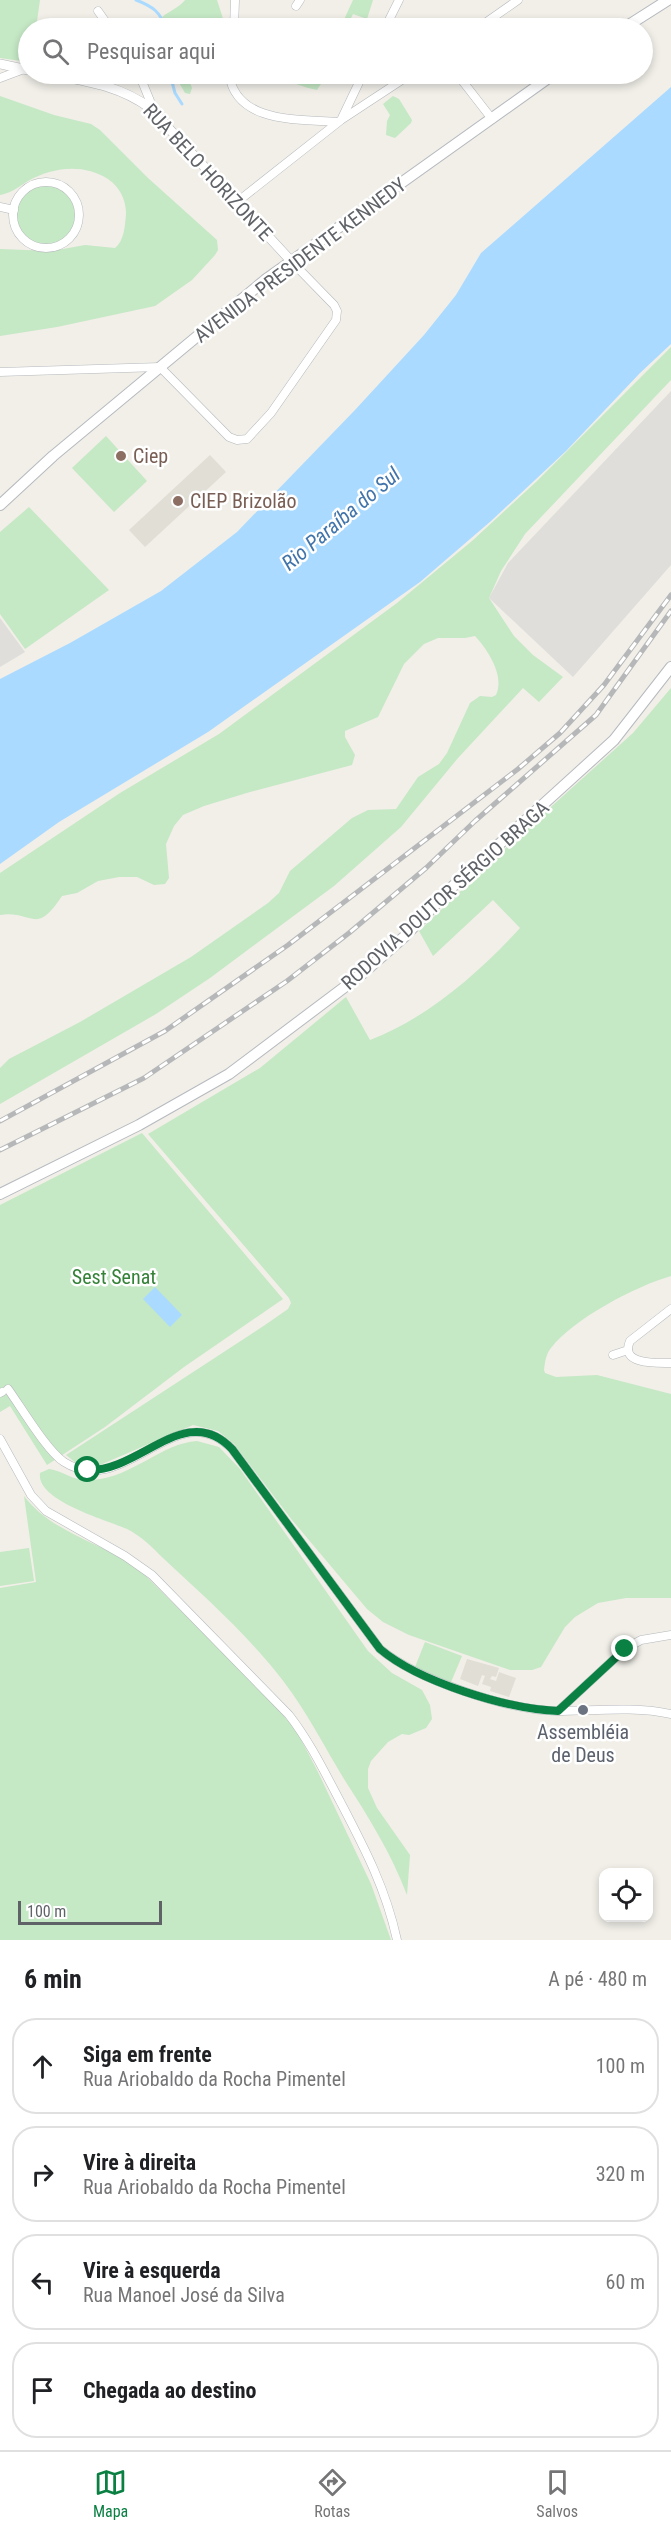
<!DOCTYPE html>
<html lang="pt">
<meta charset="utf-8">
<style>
:root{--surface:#fff;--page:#f2f2f2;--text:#202124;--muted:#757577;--line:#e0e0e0;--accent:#0b8043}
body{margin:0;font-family:"Roboto Condensed",sans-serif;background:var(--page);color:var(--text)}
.controls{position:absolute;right:18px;bottom:18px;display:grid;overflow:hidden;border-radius:12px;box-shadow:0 3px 9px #0003}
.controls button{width:54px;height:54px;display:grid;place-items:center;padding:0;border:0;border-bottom:2px solid var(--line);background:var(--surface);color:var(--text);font:30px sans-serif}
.scale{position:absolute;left:18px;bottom:15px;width:144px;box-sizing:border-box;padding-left:6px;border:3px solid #5f6368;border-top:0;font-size:16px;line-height:21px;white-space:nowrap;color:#5f6368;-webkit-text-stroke:4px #fff;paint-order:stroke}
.stop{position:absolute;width:18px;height:18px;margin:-14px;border:4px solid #0b8043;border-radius:50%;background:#fff}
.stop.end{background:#0b8043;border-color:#fff;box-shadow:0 2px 6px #0008}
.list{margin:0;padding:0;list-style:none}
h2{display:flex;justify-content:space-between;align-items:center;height:78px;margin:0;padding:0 24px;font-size:26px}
h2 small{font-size:20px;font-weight:400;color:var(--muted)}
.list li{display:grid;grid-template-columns:39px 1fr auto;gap:18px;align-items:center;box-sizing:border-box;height:96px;margin:0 12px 12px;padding:0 12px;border:2px solid var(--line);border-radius:24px}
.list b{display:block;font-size:22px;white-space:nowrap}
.list p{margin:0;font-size:20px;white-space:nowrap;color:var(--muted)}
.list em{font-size:20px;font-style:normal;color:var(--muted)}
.icon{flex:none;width:33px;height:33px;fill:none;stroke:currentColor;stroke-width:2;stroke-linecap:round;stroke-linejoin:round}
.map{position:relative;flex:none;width:671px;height:1940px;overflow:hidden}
.search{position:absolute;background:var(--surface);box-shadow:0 3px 9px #0003;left:18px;right:18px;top:18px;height:66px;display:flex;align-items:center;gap:15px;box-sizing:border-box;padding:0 21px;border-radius:33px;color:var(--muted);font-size:22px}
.sheet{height:510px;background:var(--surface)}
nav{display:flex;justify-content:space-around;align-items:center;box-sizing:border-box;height:84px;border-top:2px solid var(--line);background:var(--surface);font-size:16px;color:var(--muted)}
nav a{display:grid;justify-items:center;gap:3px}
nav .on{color:var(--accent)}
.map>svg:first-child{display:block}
.industrial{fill:#e0deda}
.education{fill:#e1ded6}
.green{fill:#c5e8c5}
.water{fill:#aadaff}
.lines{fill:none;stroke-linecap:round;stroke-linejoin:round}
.stream{stroke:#aadaff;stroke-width:3}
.minor-casing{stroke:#b5b8bc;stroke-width:9}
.tertiary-casing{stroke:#b5b8bc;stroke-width:10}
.secondary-casing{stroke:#b6babf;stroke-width:12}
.minor{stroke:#fff;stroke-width:8}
.tertiary{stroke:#fff;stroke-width:9}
.secondary{stroke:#fff;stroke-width:10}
.rail-casing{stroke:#b6b7b8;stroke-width:5}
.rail{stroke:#fff;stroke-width:3;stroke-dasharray:9;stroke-linecap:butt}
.route{stroke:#0b8043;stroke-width:8}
.education-dot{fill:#8d6e63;stroke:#fff;stroke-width:2}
.worship-dot{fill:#6b7280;stroke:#fff;stroke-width:2}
.labels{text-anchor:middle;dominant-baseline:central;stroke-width:5;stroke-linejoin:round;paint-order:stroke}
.street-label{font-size:20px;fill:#5f6368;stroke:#fff}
.education-label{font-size:20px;fill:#785e54;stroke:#fff;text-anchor:start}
.park-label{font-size:20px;fill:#348238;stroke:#fff}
.worship-label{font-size:20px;fill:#5b616d;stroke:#fff}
.water-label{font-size:21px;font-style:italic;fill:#4174aa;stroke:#fff}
</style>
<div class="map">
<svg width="671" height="1940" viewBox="0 0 671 1940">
<rect width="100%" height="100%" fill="#f1efe8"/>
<g class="industrial">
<polygon points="671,391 671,565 573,677 489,598 508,563"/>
<polygon points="0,618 25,652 0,667"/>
</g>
<g class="education">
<polygon points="210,455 226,472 145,547 129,530"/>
<polygon points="467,1659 499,1668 496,1677 492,1676 490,1679 496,1681 499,1672 516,1678 509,1697 490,1691 491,1687 482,1684 485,1676 482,1675 478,1686 460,1679"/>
</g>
<g class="green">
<polygon points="0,0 40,0 36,28 28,28 28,62 0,58"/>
<path d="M185 0H217L226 28H156C157 14 177 11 185 0Z"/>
<polygon points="353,0 373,0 367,19 353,14 346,28 320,28 329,20 342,24"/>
<polygon points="174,74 187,74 192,88 190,94 185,93"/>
<path d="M278 74H318L321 84 317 90C302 87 291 82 278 76Z"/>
<path d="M0 96 54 115 91 124 100 130 148 178 217 240 218 250 215 255 192 280 155 306 57 327 0 336V249L52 251 85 245 115 248C124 241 125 226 126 214 126 200 120 187 108 179 84 163 52 167 28 181 18 187 12 193 0 195Z"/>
<polygon points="393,96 399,99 412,120 411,123 395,138 386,135 387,121 390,115 383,104"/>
<circle cx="46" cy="215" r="32"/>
<path d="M671 347V380L525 534 501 571 489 598 514 636 533 655 563 677 539 702 523 688 458 758 401 827 334 886 210 978 156 1014 0 1104V1068L9 1059 80 1022 191 957 268 903 279 893 290 871 352 818 368 810 396 809 418 777 439 764 447 753 470 703 480 696 492 697 496 695C505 676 488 650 475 636L465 638H438L424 644 404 664 378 717 345 731V737L355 755 352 765 250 792 204 806 183 815 174 826 166 844 169 878 165 884 154 885 137 877H119L98 881 77 893 62 896C35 937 33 910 0 915V873L120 793 219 734 397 603 472 541 536 482Z"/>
<polygon points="106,436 147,481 114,512 72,468"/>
<polygon points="29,507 109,590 25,649 0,614 0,532"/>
<path d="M671 688V1276C636 1286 573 1319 551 1348 546 1354 545 1362 544 1370L545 1373 556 1377 597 1375 671 1394V1598H626L598 1603 575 1617 565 1627 541 1667 532 1670H510L409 1635 383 1622 367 1609 292 1520 234 1444 218 1431 193 1425 100 1465 76 1463 66 1455 265 1325 288 1309 291 1303 289 1298 148 1134 260 1068 346 997 370 1040C426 1019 479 973 520 928L493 900 433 956 419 931 513 841 633 733Z"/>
<polygon points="142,1133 283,1299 184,1367 105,1427 47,1465 10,1406 0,1412 0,1205"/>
<path d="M197 1441 219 1447 240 1469 368 1651 392 1673 422 1690 430 1705 432 1719 426 1728 409 1735 402 1734 388 1742 371 1761 368 1769V1788L377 1808 410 1855 407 1895C391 1853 368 1816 344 1779 324 1746 307 1712 284 1682 249 1636 205 1597 163 1558 152 1547 141 1536 127 1529 107 1520 36 1501 40 1473L49 1469C64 1471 73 1482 93 1480 133 1477 162 1443 197 1441Z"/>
<path d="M24 1496C51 1532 101 1543 137 1567L269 1699 296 1730 318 1772 371 1884 391 1940H0V1588L36 1582Z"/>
<polygon points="29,1548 34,1581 0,1586 0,1552"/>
<polygon points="425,1642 462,1656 451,1682 415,1667"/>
</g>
<g class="water">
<polygon points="671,87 671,344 640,373 566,451 491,521 420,582 208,732 59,822 0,864 0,679 70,643 161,591 237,532 355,410 424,335 456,295 481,253"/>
<polygon points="155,1287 182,1315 170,1327 143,1299"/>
</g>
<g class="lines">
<g class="stream">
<path d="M136 0C152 6 161 12 165 28"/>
<polyline points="170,74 175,93 182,104"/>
</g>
<g class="minor-casing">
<g id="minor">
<polyline points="296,6 300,0"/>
<polyline points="98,11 110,28"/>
<polyline points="234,28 235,0"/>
<polyline points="385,28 399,0"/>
<polyline points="478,28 518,0"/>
<polyline points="139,74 155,113"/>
<path d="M229 74C236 124 299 119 337 122"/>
<polyline points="457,74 492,119"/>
<polyline points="0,78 24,69"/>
<polyline points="342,118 363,74"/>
<circle cx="46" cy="215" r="33"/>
<polyline points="237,202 341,120 411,74"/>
<polyline points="0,207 14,210"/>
<polyline points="0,372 160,367 229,437 237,440 247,439 271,413 336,320 337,311 334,305 292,262"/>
<path d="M671 1309 630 1341C619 1365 657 1363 671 1363"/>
<polyline points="613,1355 628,1350"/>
<path d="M8 1389C21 1407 47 1451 64 1462 125 1501 177 1392 232 1449L380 1649C417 1680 508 1710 556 1711 594 1711 633 1706 671 1714"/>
<polyline points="0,1393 2,1392"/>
<path d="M0 1439 31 1495 46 1511 125 1556 152 1575 289 1715C310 1742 325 1773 341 1803 365 1849 386 1889 397 1940"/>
<polyline points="558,1711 625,1649 641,1640 671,1635"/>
</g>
</g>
<g class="tertiary-casing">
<g id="tertiary">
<polyline points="0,64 28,70"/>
<path d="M48 74C85 81 119 85 150 108L292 262"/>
</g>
</g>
<g class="secondary-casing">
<g id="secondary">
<polyline points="624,28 668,0"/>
<polyline points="0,505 53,456 265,280 554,74"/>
<polyline points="0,1194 139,1125 229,1074 362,974 404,937 451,888 614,740 671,667"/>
</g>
</g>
<use href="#minor" class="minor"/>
<use href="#tertiary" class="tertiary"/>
<use href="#secondary" class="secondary"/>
<g class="rail-casing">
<g id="rail">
<polyline points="0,1121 165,1031 288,945 518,769 560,733 604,685 671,595"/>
<polyline points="0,1150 144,1078 287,981 349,933 426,868 475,821 596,715 671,611"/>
</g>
</g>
<use href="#rail" class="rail"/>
</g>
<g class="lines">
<path class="route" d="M88 1470C140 1472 186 1400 232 1449L380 1649C419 1682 507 1709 558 1711L625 1649"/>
</g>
<g class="education-dot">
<circle cx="121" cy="456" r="6"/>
<circle cx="178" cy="501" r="6"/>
</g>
<circle class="worship-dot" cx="583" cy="1710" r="6"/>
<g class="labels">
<g class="street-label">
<text transform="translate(208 172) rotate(47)">RUA BELO HORIZONTE</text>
<text transform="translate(300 260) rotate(-37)">AVENIDA PRESIDENTE KENNEDY</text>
<text transform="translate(445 895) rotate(-42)">RODOVIA DOUTOR SÉRGIO BRAGA</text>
</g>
<g class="education-label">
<text x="133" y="456">Ciep</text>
<text x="190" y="501">CIEP Brizolão</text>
</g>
<g class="park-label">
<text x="114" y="1277">Sest Senat</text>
</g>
<g class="worship-label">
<text x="583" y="1732">Assembléia<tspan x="583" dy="23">de Deus</tspan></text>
</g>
<g class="water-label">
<text transform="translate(341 519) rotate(-40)">Rio Paraíba do Sul</text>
</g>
</g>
</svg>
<div class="controls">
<button><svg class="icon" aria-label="locate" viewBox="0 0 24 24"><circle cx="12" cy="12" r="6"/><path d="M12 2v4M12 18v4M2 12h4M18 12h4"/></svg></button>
</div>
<div class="scale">100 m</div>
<div class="stop" style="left:88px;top:1470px"></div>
<div class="stop end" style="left:625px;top:1649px"></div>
<div class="search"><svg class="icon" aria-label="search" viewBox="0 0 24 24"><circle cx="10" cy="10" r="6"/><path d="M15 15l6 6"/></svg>Pesquisar aqui</div>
</div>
<section class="sheet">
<h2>6 min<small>A pé · 480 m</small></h2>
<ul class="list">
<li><svg class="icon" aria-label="ahead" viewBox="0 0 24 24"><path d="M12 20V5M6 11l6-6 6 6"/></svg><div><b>Siga em frente</b><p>Rua Ariobaldo da Rocha Pimentel</p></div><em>100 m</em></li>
<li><svg class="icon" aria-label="right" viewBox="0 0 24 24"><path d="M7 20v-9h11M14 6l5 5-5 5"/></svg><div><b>Vire à direita</b><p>Rua Ariobaldo da Rocha Pimentel</p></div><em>320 m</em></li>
<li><svg class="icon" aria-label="left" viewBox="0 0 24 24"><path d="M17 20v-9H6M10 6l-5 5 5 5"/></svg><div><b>Vire à esquerda</b><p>Rua Manoel José da Silva</p></div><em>60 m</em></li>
<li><svg class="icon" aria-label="arrive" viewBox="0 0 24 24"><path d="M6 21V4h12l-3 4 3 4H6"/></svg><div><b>Chegada ao destino</b></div></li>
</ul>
</section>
<nav>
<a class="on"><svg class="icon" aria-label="map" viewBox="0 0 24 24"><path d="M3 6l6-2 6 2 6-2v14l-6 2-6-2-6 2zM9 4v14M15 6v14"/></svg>Mapa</a>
<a><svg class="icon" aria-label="directions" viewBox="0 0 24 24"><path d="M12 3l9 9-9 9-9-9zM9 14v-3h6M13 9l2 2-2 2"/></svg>Rotas</a>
<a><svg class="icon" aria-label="saved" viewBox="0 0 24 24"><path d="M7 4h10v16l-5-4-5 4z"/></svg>Salvos</a>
</nav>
